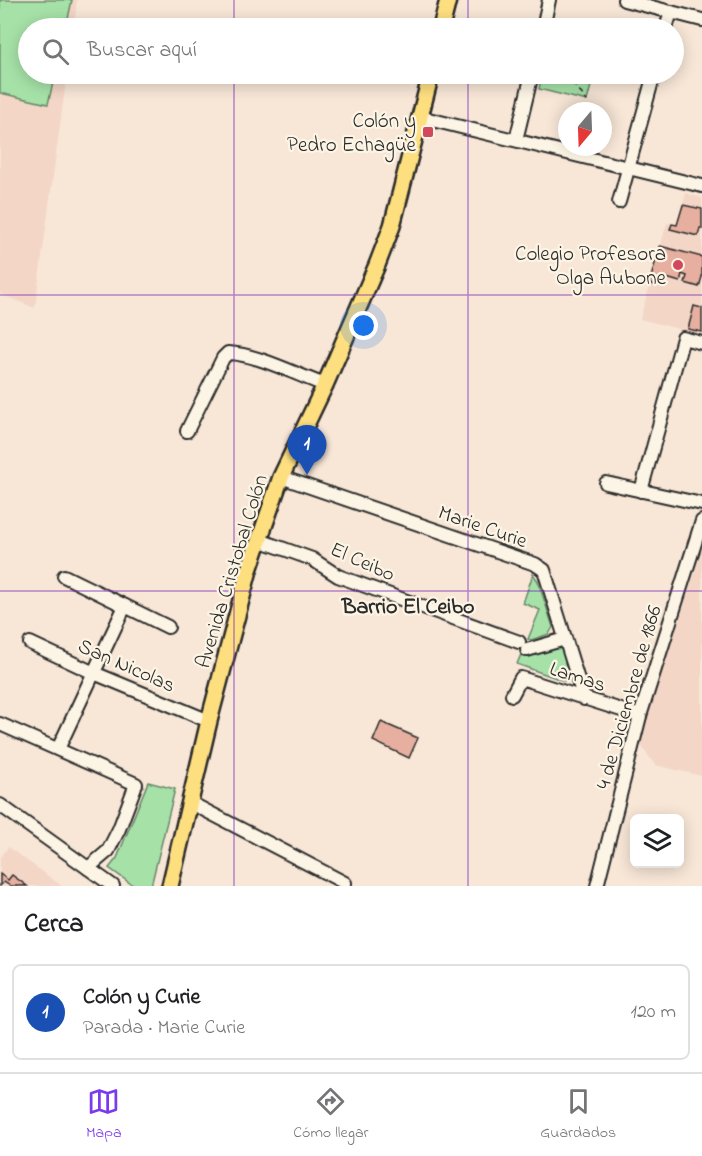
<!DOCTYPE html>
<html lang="es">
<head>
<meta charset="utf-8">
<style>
  :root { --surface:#fff; --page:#f6f6f6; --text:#202124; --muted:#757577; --line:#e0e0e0; --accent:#7c3aed }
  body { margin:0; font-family:"Indie Flower",sans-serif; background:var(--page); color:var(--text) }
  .controls { position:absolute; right:18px; bottom:18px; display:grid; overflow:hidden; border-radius:9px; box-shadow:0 3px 15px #0003 }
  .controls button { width:54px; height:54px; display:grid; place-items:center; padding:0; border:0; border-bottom:2px solid var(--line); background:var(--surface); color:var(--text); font:30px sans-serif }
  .compass { position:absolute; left:558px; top:102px; width:54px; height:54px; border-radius:50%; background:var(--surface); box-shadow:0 3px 15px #0003; rotate:199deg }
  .you { position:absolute; left:364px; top:326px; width:21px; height:21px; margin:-15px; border:4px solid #fff; border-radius:50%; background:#1a73e8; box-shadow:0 0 0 9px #1a73e833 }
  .badge { display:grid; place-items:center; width:39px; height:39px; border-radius:50%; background:var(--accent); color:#fff; font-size:20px; font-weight:700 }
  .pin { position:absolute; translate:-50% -50px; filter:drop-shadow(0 2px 3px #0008) }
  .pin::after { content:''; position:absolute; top:32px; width:21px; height:18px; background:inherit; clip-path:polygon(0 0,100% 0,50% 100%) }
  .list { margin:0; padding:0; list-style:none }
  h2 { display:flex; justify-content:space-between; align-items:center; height:78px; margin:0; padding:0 24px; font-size:26px }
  h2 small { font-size:20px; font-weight:400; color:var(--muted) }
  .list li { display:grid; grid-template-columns:39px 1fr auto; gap:18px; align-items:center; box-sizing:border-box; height:96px; margin:0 12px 12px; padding:0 12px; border:2px solid var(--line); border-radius:9px }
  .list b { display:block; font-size:22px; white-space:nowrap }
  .list p { margin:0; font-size:20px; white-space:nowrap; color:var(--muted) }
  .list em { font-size:20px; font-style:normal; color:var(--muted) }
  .icon { flex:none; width:33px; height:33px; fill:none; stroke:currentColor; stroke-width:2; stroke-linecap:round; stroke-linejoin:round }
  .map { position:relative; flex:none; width:702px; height:886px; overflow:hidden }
  .search { position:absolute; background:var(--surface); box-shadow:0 3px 15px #0003; left:18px; right:18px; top:18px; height:66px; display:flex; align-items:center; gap:15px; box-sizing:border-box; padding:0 21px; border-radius:33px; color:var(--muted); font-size:22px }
  .sheet { height:186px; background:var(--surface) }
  nav { display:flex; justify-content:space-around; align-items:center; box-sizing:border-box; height:84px; border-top:2px solid var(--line); background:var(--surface); font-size:16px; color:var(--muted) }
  nav a { display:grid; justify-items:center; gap:3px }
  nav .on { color:var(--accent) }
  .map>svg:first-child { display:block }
  .built { fill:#f3d6c6 }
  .green { fill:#a6e2a8; stroke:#68866a; stroke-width:1.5 }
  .building { fill:#e7af9f; stroke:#2b2b2b; stroke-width:1.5 }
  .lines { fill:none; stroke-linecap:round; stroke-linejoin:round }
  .minor-casing { stroke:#2b2b2b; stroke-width:16 }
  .major-casing { stroke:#2b2b2b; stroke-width:20 }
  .path { stroke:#2b2b2b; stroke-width:1.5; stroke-dasharray:6 4.5; stroke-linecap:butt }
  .minor { stroke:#fcf5e5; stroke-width:12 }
  .major { stroke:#fedf80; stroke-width:15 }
  .grid { fill:none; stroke:#7b2cbf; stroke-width:1.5; stroke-opacity:0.55 }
  .poi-dot { fill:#d1495b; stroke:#fcf5e5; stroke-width:2 }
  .labels { text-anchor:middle; stroke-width:4.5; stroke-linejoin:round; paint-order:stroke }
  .poi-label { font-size:21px; fill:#2b2b2b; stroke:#fcf5e5; text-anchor:end }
  .street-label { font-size:21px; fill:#2b2b2b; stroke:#fcf5e5 }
  .neighbourhood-label { font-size:22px; font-weight:bold; fill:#2b2b2b; stroke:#fcf5e5 }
</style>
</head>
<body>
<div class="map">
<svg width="702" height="886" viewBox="0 0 702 886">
  <rect width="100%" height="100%" fill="#f8e7d7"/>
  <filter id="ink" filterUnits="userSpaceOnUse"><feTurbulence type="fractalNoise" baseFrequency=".0167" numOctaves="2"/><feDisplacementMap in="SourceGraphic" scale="12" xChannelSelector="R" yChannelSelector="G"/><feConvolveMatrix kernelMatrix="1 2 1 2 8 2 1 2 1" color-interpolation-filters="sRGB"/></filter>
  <g filter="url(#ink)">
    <g class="built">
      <path d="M0,0h77l-3,28h-46v46h39l-32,234 -35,-14z"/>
      <path d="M686,193l16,5v137l-62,-16 27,-96 10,2z"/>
      <path d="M702,550v226l-47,-11 -13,-18 -2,-7z"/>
      <path d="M8,847l54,39h-62v-28z"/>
    </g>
    <g class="green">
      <path d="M0,0h72l-6,28h-38v46h27l-7,30 -48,-11z"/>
      <path d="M542,74h52l-7,27 -48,-12z"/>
      <path d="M533,574l5,7 15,46 -4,7 -18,6 -3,-1 12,-29 -17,-7z"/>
      <path d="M555,646l7,4 8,25 -6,6 -47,-17 5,-12z"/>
      <path d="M148,782l27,7 -24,97h-17l-25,-18 8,-10z"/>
    </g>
    <g class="building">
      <path d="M683,205l19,4v20l-2,-1 -2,8 -28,-7 2,-5 5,1z"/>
      <path d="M660,246l42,11v20l-3,10 -14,-4 2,-7 -5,-2 -2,8 -17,-5v4l-4,-1 -2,6 -8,-2z"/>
      <path d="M694,306l8,2v24l-14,-3z"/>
      <path d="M381,722l37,16 -9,20 -36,-17z"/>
      <path d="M0,874l8,6 4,-5 15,11h-17l-6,-4 -4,4z"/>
    </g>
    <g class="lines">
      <g class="minor-casing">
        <g id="minor">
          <path d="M624,0l78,20"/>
          <path d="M543,28l6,-28"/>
          <path d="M666,28l5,-16"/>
          <path d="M420,117l282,69"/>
          <path d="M516,140l16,-66"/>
          <path d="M619,202l35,-128"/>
          <path d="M187,431l36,-73 5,-5c29,1 69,22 97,32"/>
          <path d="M281,477l254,87 9,6 40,129"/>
          <path d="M606,483l96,21"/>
          <path d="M641,491l42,-153 19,5"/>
          <path d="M259,540l53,19 26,17 181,66"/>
          <path d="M64,576l104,51"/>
          <path d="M30,643l64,30 115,48"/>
          <path d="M527,650l38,-11"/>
          <path d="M512,695l9,-17 119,38"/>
          <path d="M0,724l136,60 -17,45 -11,22 -20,17"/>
          <path d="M58,749l67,-143"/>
          <path d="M189,802l156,81"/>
          <path d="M0,805l113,81"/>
          <path d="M597,886l43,-170 62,-195"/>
        </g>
      </g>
      <g class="major-casing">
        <g id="major">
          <path d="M441,28l7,-28"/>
          <path d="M170,886l39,-165 40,-151 32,-93 44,-92 52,-120 15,-39 39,-152"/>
        </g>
      </g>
      <path class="path" d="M566,74l21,27"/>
      <use href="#minor" class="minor"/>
      <use href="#major" class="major"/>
    </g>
  </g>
  <path class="grid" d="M234,0v28M468,0v28M234,74v812M468,74v812M0,295h702M0,591h702"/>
  <g class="poi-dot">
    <rect x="422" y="126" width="12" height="12" rx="3"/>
    <circle cx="678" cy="265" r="6"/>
  </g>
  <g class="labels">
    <g class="poi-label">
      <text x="416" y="127">Colón y<tspan x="416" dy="24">Pedro Echagüe</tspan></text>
      <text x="666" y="260">Colegio Profesora<tspan x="666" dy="24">Olga Aubone</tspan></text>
    </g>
    <g class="street-label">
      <text transform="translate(483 526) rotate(19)" y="7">Marie Curie</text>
      <text transform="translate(363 561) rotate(24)" y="7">El Ceibo</text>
      <text transform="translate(231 571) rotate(-73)" y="7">Avenida Cristobal Colón</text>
      <text transform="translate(127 665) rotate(24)" y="7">San Nicolas</text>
      <text transform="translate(578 676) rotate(18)" y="7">Lamas</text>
      <text transform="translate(628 697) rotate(-74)" y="7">4 de Diciembre de 1866</text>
    </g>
    <g class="neighbourhood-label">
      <text x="408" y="613">Barrio El Ceibo</text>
    </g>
  </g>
</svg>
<div class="controls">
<button><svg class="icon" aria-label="layers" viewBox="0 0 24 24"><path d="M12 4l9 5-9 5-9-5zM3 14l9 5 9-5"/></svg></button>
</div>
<svg class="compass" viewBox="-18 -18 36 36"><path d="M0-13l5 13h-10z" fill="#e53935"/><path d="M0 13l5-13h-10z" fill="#757577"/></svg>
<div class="you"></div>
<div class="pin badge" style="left:307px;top:475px;background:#1a4fb4">1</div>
<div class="search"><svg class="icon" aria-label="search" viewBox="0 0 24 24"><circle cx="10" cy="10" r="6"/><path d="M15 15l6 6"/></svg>Buscar aquí</div>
</div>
<section class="sheet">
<h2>Cerca<small></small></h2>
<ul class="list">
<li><span class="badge" style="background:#1a4fb4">1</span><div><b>Colón y Curie</b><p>Parada · Marie Curie</p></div><em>120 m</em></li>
</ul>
</section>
<nav>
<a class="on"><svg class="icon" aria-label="map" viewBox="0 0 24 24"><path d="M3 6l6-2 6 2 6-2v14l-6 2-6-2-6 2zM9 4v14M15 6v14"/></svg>Mapa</a>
<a><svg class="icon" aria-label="directions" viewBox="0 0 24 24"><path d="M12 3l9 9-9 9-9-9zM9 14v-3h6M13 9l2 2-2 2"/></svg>Cómo llegar</a>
<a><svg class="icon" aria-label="saved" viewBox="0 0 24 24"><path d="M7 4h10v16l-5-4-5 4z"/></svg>Guardados</a>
</nav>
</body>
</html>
